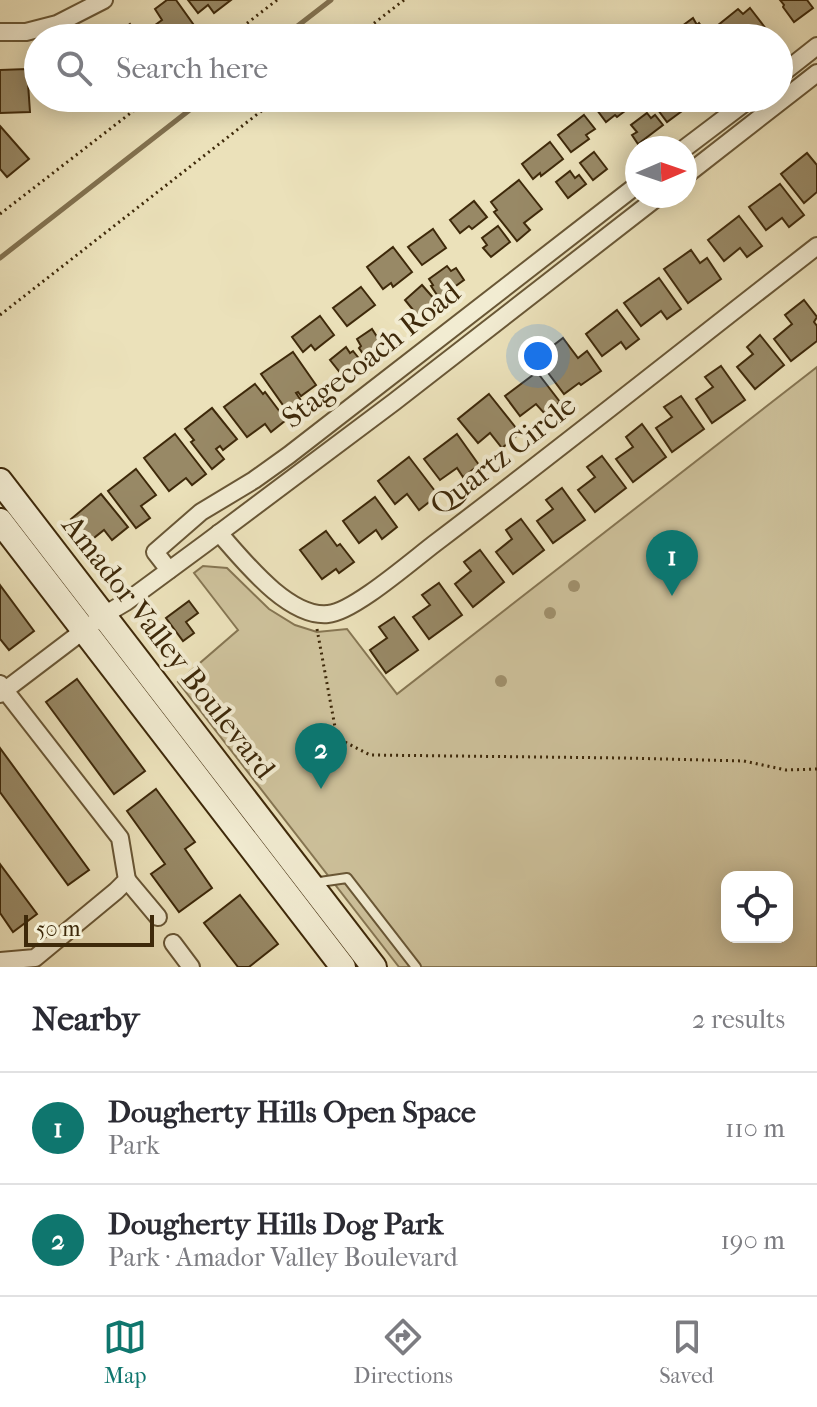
<!DOCTYPE html>
<html lang="en">
<head>
<meta charset="utf-8">
<style>
  :root { --surface:#fff; --page:#f2f2f3; --text:#2b2b33; --muted:#7c7c81; --line:#e1e1e2; --accent:#0f766e }
  body { margin:0; font-family:"IM FELL French Canon",serif; background:var(--page); color:var(--text) }
  .controls { position:absolute; right:24px; bottom:24px; display:grid; overflow:hidden; border-radius:16px; box-shadow:0 4px 20px #0003 }
  .controls button { width:72px; height:72px; display:grid; place-items:center; padding:0; border:0; border-bottom:2px solid var(--line); background:var(--surface); color:var(--text); font:40px sans-serif }
  .compass { position:absolute; left:625px; top:136px; width:72px; height:72px; border-radius:50%; background:var(--surface); box-shadow:0 4px 20px #0003; rotate:88deg }
  .scale { position:absolute; left:24px; bottom:20px; width:130px; box-sizing:border-box; padding-left:8px; border:4px solid #3e290a; border-top:0; font-size:22px; line-height:28px; white-space:nowrap; color:#3e290a; -webkit-text-stroke:6px #f2ecd2; paint-order:stroke }
  .you { position:absolute; left:538px; top:356px; width:28px; height:28px; margin:-20px; border:6px solid #fff; border-radius:50%; background:#1a73e8; box-shadow:0 0 0 12px #1a73e833 }
  .badge { display:grid; place-items:center; width:52px; height:52px; border-radius:50%; background:var(--accent); color:#fff; font-size:26px; font-weight:700 }
  .pin { position:absolute; translate:-50% -66px; filter:drop-shadow(0 2px 4px #0008) }
  .pin::after { content:''; position:absolute; top:42px; width:28px; height:24px; background:inherit; clip-path:polygon(0 0,100% 0,50% 100%) }
  .list { margin:0; padding:0; list-style:none }
  h2 { display:flex; justify-content:space-between; align-items:center; height:104px; margin:0; padding:0 32px; font-size:34px }
  h2 small { font-size:26px; font-weight:400; color:var(--muted) }
  .list li { display:grid; grid-template-columns:52px 1fr auto; gap:24px; align-items:center; box-sizing:border-box; height:112px; padding:0 32px; border-top:2px solid var(--line) }
  .list b { display:block; font-size:30px; white-space:nowrap }
  .list p { margin:0; font-size:26px; white-space:nowrap; color:var(--muted) }
  .list em { font-size:26px; font-style:normal; color:var(--muted) }
  .icon { flex:none; width:44px; height:44px; fill:none; stroke:currentColor; stroke-width:2; stroke-linecap:round; stroke-linejoin:round }
  .map { position:relative; flex:none; width:817px; height:967px; overflow:hidden }
  .search { position:absolute; background:var(--surface); box-shadow:0 4px 20px #0003; left:24px; right:24px; top:24px; height:88px; display:flex; align-items:center; gap:20px; box-sizing:border-box; padding:0 28px; border-radius:44px; color:var(--muted); font-size:30px }
  .sheet { height:328px; background:var(--surface) }
  nav { display:flex; justify-content:space-around; align-items:center; box-sizing:border-box; height:112px; border-top:2px solid var(--line); background:var(--surface); font-size:22px; color:var(--muted) }
  nav a { display:grid; justify-items:center; gap:4px }
  nav .on { color:var(--accent) }
  .map>svg:first-child { display:block }
  .green { fill:#cec29c; stroke:#867653; stroke-width:2; fill-rule:evenodd }
  .lines { fill:none; stroke-linecap:round; stroke-linejoin:round }
  .stream { stroke:#827250; stroke-width:5 }
  .building { fill:#988966; stroke:#3e290a; stroke-width:2 }
  .lane-casing { stroke:#695736; stroke-width:12 }
  .street-casing { stroke:#695736; stroke-width:20 }
  .secondary-casing { stroke:#3e290a; stroke-width:28 }
  .path { stroke:#3e290a; stroke-width:3; stroke-dasharray:2 4; stroke-linecap:butt }
  .lane { stroke:#f2ecd2; stroke-width:8 }
  .street { stroke:#f2ecd2; stroke-width:16 }
  .secondary { stroke:#f2ecd2; stroke-width:24 }
  .tree { fill:#a0916d }
  .labels { text-anchor:middle; stroke-width:8; stroke-linejoin:round; paint-order:stroke }
  .street-label { font-size:30px; fill:#3e290a; stroke:#f2ecd2 }
</style>
</head>
<body>
<div class="map">
<svg width="817" height="967" viewBox="0 0 817 967">
  <rect width="100%" height="100%" fill="#ebe1ba"/>
  <filter id="stains"><feTurbulence type="fractalNoise" baseFrequency=".0025" numOctaves="4"/><feColorMatrix values="0 0 0 0 .2 0 0 0 0 .09 0 0 0 0 .02 0 0 0 .5 -.17"/></filter>
  <radialGradient id="worn" r=".72"><stop offset=".6" stop-color="#630" stop-opacity="0"/><stop offset="1" stop-color="#630" stop-opacity=".3"/></radialGradient>
  <path class="green" d="M817,367v600h-418l-221,-285 60,-52 -44,-57 9,-7 24,2 42,41 26,16 22,7 30,-3 50,65zM727,877h60v60h-60z"/>
  <g class="lines">
    <g class="stream">
      <path d="M282,38l49,-38"/>
      <path d="M0,258l205,-160"/>
    </g>
  </g>
  <g class="building">
    <path d="M167,0h9l20,28 -13,10h-31l-5,-7 15,-11 -7,-11z"/>
    <path d="M188,0h43l-17,13 -6,-8 -10,8z"/>
    <path d="M780,0h27l6,8 -19,14 -11,-15 1,-2z"/>
    <path d="M750,8l20,26 -5,4h-42l2,-2 -8,-10 21,-17 5,5z"/>
    <path d="M693,18l4,7 2,-2 11,15h-31l-5,-6z"/>
    <path d="M130,24l10,14h-23l-2,-3z"/>
    <path d="M27,69l3,43 -30,1v-43z"/>
    <path d="M605,98h36v1l-24,18 -2,-2 -9,7 -12,-16z"/>
    <path d="M665,98h8l9,13 -15,11 -12,-16z"/>
    <path d="M647,113l4,5 4,-3 8,10 -25,19 -6,-9 5,-3 -6,-7z"/>
    <path d="M584,115l11,14 -9,6 3,4 -18,13 -13,-17z"/>
    <path d="M0,126l29,33 -22,18 -7,-8z"/>
    <path d="M550,142l13,17 -22,17 -1,-3 -7,6 -11,-15z"/>
    <path d="M594,152l13,17 -14,11 -13,-17z"/>
    <path d="M807,153l10,12v27l-13,11 -23,-29z"/>
    <path d="M570,171l5,7 4,-3 7,9 -18,14 -12,-16z"/>
    <path d="M519,180l23,29 -18,14 6,7 -13,11 -23,-29 3,-2 -6,-8z"/>
    <path d="M780,184l24,31 -15,12 -7,-9 -16,12 -17,-23z"/>
    <path d="M474,201l13,16 -15,12 -3,-3 -9,7 -10,-13z"/>
    <path d="M739,216l23,30 -15,11 -7,-9 -16,13 -16,-21z"/>
    <path d="M498,226l12,16 -19,15 -8,-9 4,-3 -5,-7z"/>
    <path d="M433,229l13,19 -24,17 -14,-18z"/>
    <path d="M393,247l19,25 -19,15 -2,-4 -8,6 -16,-22z"/>
    <path d="M691,250l9,13 7,-5 14,21 -33,24 -24,-34z"/>
    <path d="M447,266l4,5 5,-3 8,12 -25,18 -8,-12 2,-1 -4,-6z"/>
    <path d="M659,278l22,31 -14,10 -6,-8 -20,15 -17,-23z"/>
    <path d="M422,285l14,16 -18,15 -13,-16z"/>
    <path d="M361,287l14,18 -28,21 -14,-18z"/>
    <path d="M804,300l13,17 -3,5 3,4v15l-26,20 -17,-22 18,-15 -7,-9z"/>
    <path d="M617,310l22,29 -13,10 -5,-7 -19,14 -16,-22z"/>
    <path d="M320,316l14,19 -19,15 -4,-5 -8,7 -11,-15z"/>
    <path d="M372,329l11,17 -17,12 -7,-10 2,-2 -4,-7z"/>
    <path d="M760,335l24,30 -29,24 -18,-22 16,-13 -6,-7z"/>
    <path d="M563,338l15,20 9,-7 14,20 -20,14 -2,-2 -15,11 -27,-36z"/>
    <path d="M346,347l4,6 3,-2 8,10 -19,14 -12,-15z"/>
    <path d="M293,352l23,33 -15,11 -3,-4 -2,1 8,12 -14,10 -29,-41z"/>
    <path d="M721,366l24,34 -33,23 -16,-24 17,-12 -8,-10z"/>
    <path d="M537,372l23,30 -16,11 -8,-9 -16,12 -15,-20z"/>
    <path d="M255,384l8,10 2,-2 21,28 -15,12 -6,-8 -18,13 -23,-30z"/>
    <path d="M489,394l31,39 -18,15 -12,-15 -12,10 -20,-24z"/>
    <path d="M681,396l23,33 -32,23 -16,-24 16,-11 -8,-10z"/>
    <path d="M212,408l25,31 -14,11 -3,-4 -4,3 8,10 -12,10 -21,-27 3,-2 -9,-11z"/>
    <path d="M642,424l24,33 -33,25 -17,-23 17,-12 -7,-10z"/>
    <path d="M175,434l31,40 -14,11 -6,-7 -17,13 -25,-33z"/>
    <path d="M457,434l22,31 -16,12 -6,-9 -17,12 -16,-21z"/>
    <path d="M602,456l24,32 -31,24 -17,-22 17,-13 -8,-10z"/>
    <path d="M409,457l29,38 -19,15 -12,-16 -12,10 -17,-23z"/>
    <path d="M136,469l20,26 -15,11 9,12 -14,10 -28,-37z"/>
    <path d="M562,488l23,32 -32,23 -16,-22 16,-12 -7,-9z"/>
    <path d="M101,494l27,33 -16,13 -8,-10 -14,11 -19,-22z"/>
    <path d="M375,497l22,30 -15,12 -6,-9 -17,13 -16,-22z"/>
    <path d="M521,519l23,31 -31,24 -17,-22 16,-13 -6,-9z"/>
    <path d="M326,531l11,15 3,-2 14,18 -15,11 -3,-4 -14,10 -22,-29z"/>
    <path d="M480,550l24,32 -31,25 -18,-23 16,-13 -7,-9z"/>
    <path d="M439,583l23,32 -33,24 -16,-22 17,-12 -8,-10z"/>
    <path d="M0,585l34,46 -25,19 -9,-11z"/>
    <path d="M189,601l9,12 -12,9 8,11 -11,8 -17,-23z"/>
    <path d="M394,617l24,33 -32,23 -16,-23 17,-12 -8,-11z"/>
    <path d="M77,679l68,92 -31,23 -68,-92z"/>
    <path d="M0,748l89,122 -21,15 -68,-93z"/>
    <path d="M156,789l39,53 -10,7 27,39 -33,24 -28,-38 14,-10 -38,-53z"/>
    <path d="M0,864l37,50 -24,18 -13,-19z"/>
    <path d="M240,895l38,49 -29,23h-11l-34,-44z"/>
  </g>
  <g class="lines">
    <g class="lane-casing">
      <path id="lane" d="M313,883l34,-5 69,89"/>
    </g>
    <g class="street-casing">
      <g id="street">
        <path d="M0,32h26l31,-8 47,-24"/>
        <path d="M779,76l38,-30"/>
        <path d="M685,148l66,-50"/>
        <path d="M685,176l132,-103"/>
        <path d="M219,533c24,27 69,85 109,81 26,-2 87,-56 110,-73 128,-97 253,-197 379,-295"/>
        <path d="M169,570l-14,-18 46,-40 53,-32 35,-25 348,-270"/>
        <path d="M0,684l120,154 7,42 -11,11 -81,67 -35,3"/>
        <path d="M0,694l104,-79 22,-13 80,-59 188,-141 265,-206"/>
        <path d="M127,880l31,37"/>
        <path d="M173,943l18,24"/>
      </g>
    </g>
    <g class="secondary-casing">
      <g id="secondary">
        <path d="M0,481l374,486"/>
        <path d="M0,521l343,446"/>
      </g>
    </g>
    <g class="path">
      <path d="M228,38l49,-38"/>
      <path d="M355,38l49,-38"/>
      <path d="M0,214l150,-116"/>
      <path d="M0,315l278,-217"/>
      <path d="M317,629l20,109 33,17 253,3 121,3 42,9 31,-1"/>
    </g>
    <use href="#lane" class="lane"/>
    <use href="#street" class="street"/>
    <use href="#secondary" class="secondary"/>
  </g>
  <g class="tree">
    <circle cx="574" cy="586" r="6"/>
    <circle cx="550" cy="613" r="6"/>
    <circle cx="501" cy="681" r="6"/>
  </g>
  <g class="labels">
    <g class="street-label">
      <text transform="translate(371 355) rotate(-38)" y="10">Stagecoach Road</text>
      <text transform="translate(503 455) rotate(-38)" y="10">Quartz Circle</text>
      <text transform="translate(169 647) rotate(52)" y="10">Amador Valley Boulevard</text>
    </g>
  </g>
  <rect width="100%" height="100%" filter="url(#stains)"/>
  <rect width="100%" height="100%" fill="url(#worn)"/>
</svg>
<div class="controls">
<button><svg class="icon" aria-label="locate" viewBox="0 0 24 24"><circle cx="12" cy="12" r="6"/><path d="M12 2v4M12 18v4M2 12h4M18 12h4"/></svg></button>
</div>
<svg class="compass" viewBox="-18 -18 36 36"><path d="M0-13l5 13h-10z" fill="#e53935"/><path d="M0 13l5-13h-10z" fill="#7c7c81"/></svg>
<div class="scale">50 m</div>
<div class="you"></div>
<div class="pin badge" style="left:672px;top:596px">1</div>
<div class="pin badge" style="left:321px;top:789px">2</div>
<div class="search"><svg class="icon" aria-label="search" viewBox="0 0 24 24"><circle cx="10" cy="10" r="6"/><path d="M15 15l6 6"/></svg>Search here</div>
</div>
<section class="sheet">
<h2>Nearby<small>2 results</small></h2>
<ul class="list">
<li><span class="badge">1</span><div><b>Dougherty Hills Open Space</b><p>Park</p></div><em>110 m</em></li>
<li><span class="badge">2</span><div><b>Dougherty Hills Dog Park</b><p>Park · Amador Valley Boulevard</p></div><em>190 m</em></li>
</ul>
</section>
<nav>
<a class="on"><svg class="icon" aria-label="map" viewBox="0 0 24 24"><path d="M3 6l6-2 6 2 6-2v14l-6 2-6-2-6 2zM9 4v14M15 6v14"/></svg>Map</a>
<a><svg class="icon" aria-label="directions" viewBox="0 0 24 24"><path d="M12 3l9 9-9 9-9-9zM9 14v-3h6M13 9l2 2-2 2"/></svg>Directions</a>
<a><svg class="icon" aria-label="saved" viewBox="0 0 24 24"><path d="M7 4h10v16l-5-4-5 4z"/></svg>Saved</a>
</nav>
</body>
</html>
